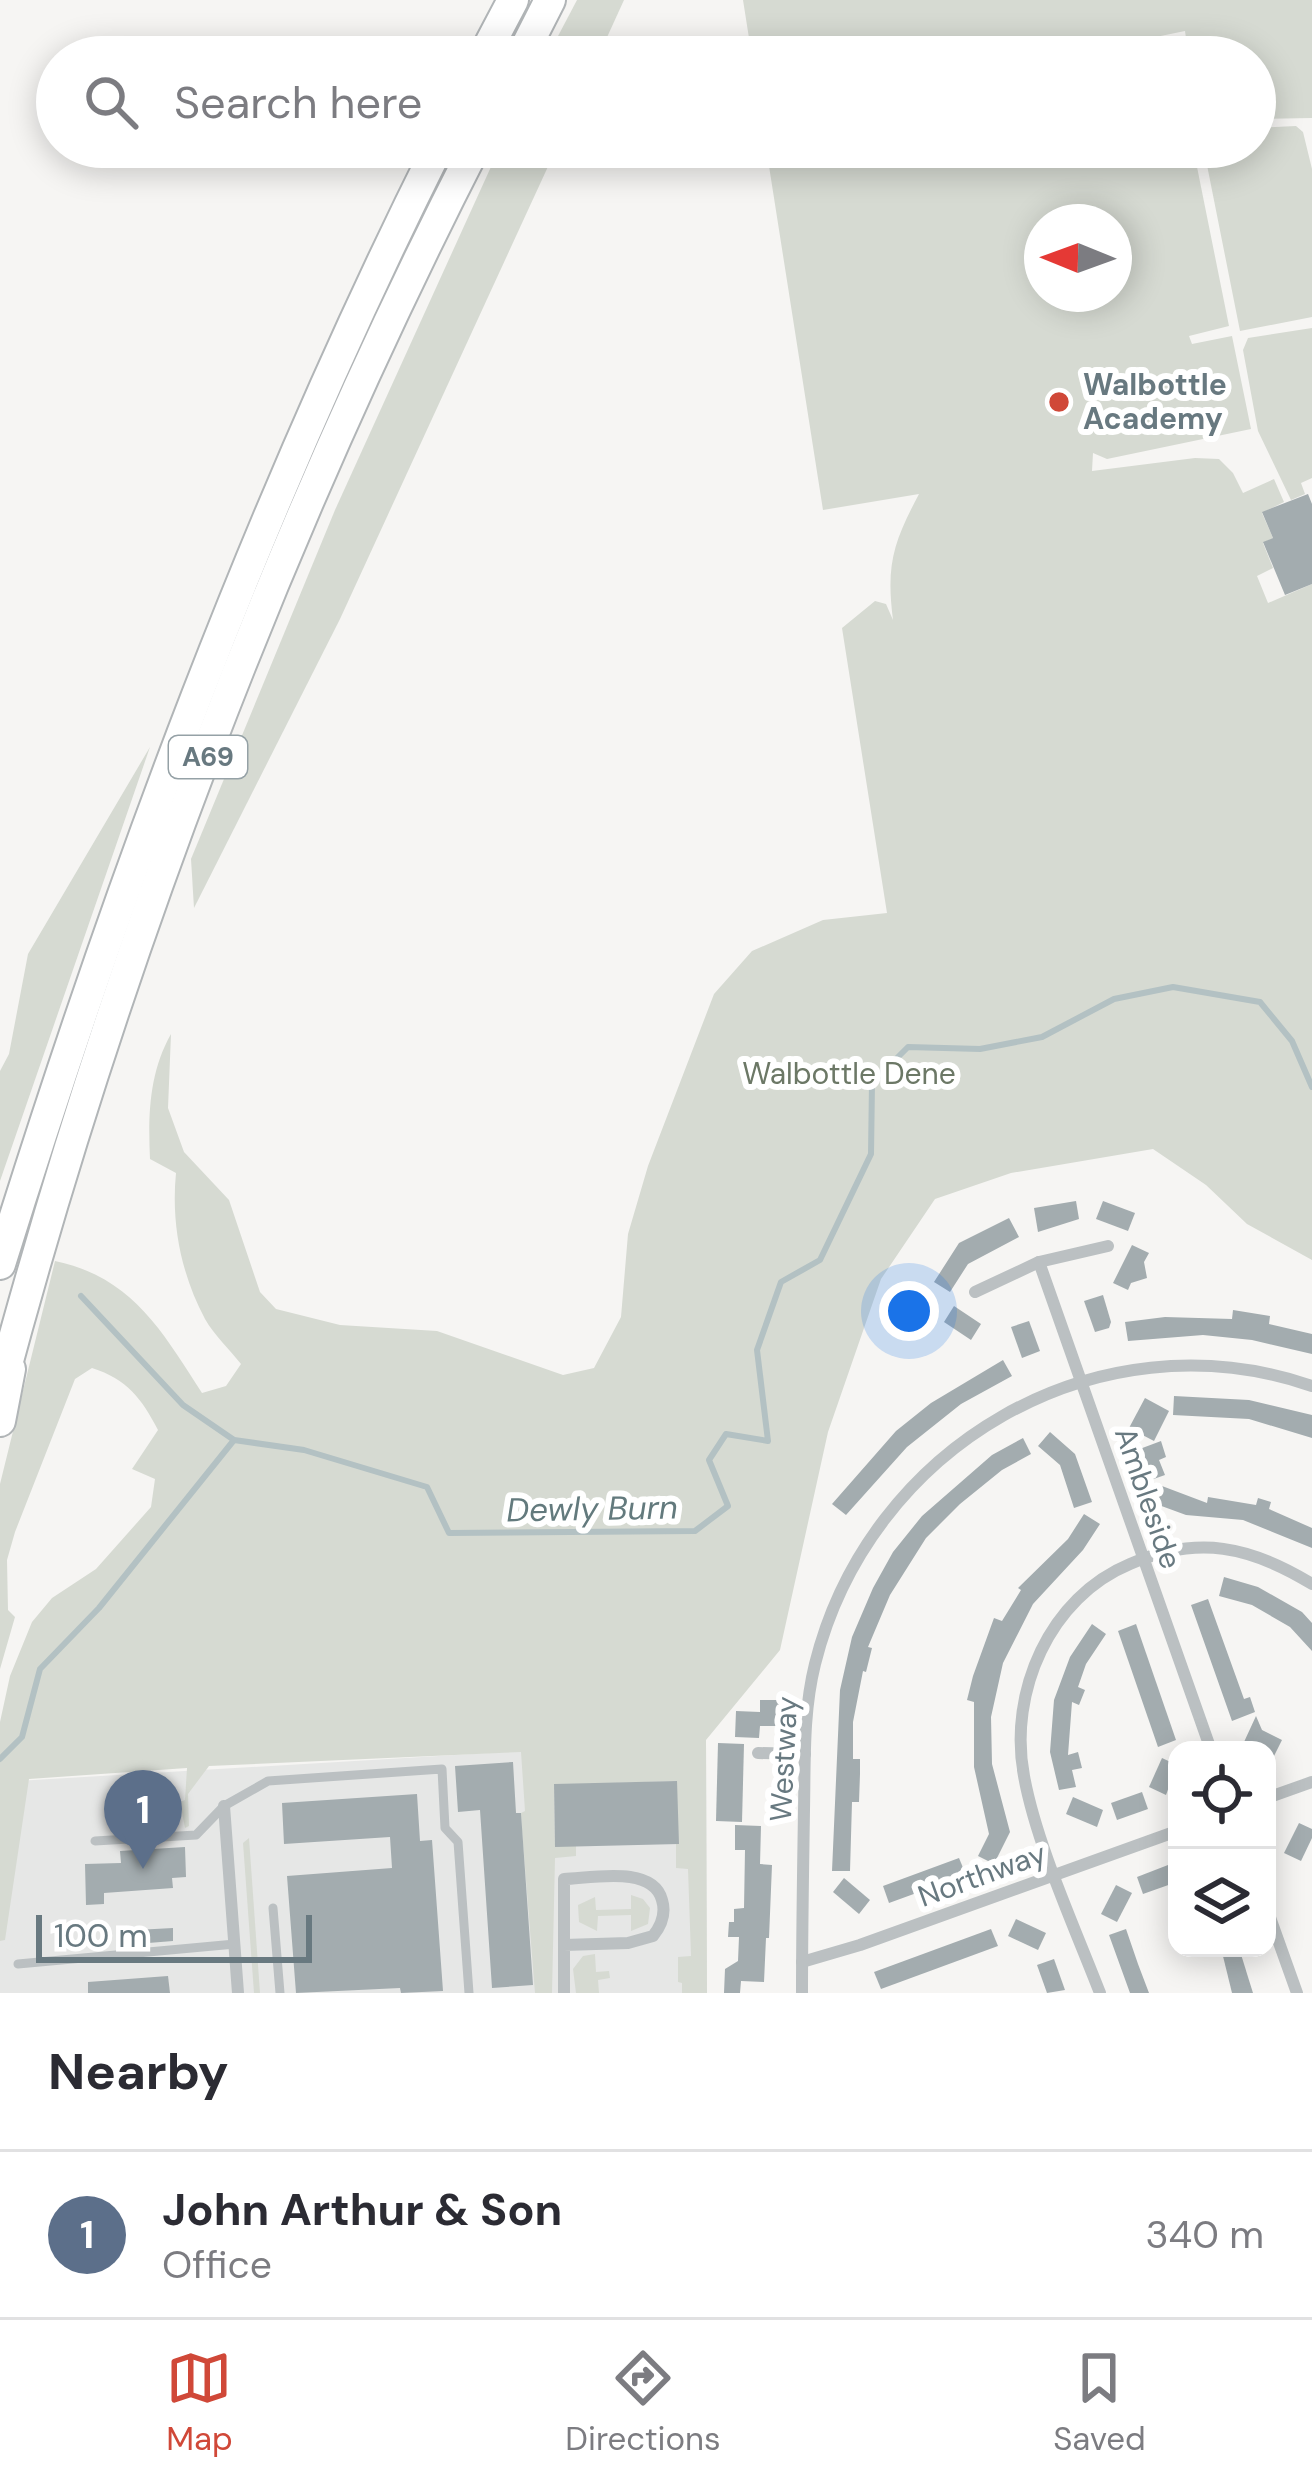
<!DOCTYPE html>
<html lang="en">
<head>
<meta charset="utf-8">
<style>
  :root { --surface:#fff; --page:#f7f7f7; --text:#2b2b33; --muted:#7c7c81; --line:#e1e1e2; --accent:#d04838 }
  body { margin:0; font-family:"DM Sans",sans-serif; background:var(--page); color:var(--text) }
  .controls { position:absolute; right:36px; bottom:36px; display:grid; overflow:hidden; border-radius:24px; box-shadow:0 6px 30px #0003 }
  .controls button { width:108px; height:108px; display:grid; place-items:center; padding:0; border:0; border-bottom:3px solid var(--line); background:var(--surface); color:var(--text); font:60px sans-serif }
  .compass { position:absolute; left:1024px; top:204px; width:108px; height:108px; border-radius:50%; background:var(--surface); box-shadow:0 6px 30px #0003; rotate:271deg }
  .scale { position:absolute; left:36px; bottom:30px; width:276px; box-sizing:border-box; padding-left:12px; border:6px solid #687980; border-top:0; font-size:33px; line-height:42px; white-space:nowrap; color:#687980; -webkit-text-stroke:9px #fff; paint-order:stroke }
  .you { position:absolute; left:909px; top:1311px; width:42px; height:42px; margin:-30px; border:9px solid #fff; border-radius:50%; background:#1a73e8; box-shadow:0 0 0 18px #1a73e833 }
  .badge { display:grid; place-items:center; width:78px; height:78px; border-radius:50%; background:var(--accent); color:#fff; font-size:39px; font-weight:700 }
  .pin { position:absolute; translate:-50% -99px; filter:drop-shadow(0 3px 6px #0008) }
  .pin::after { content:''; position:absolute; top:63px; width:42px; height:36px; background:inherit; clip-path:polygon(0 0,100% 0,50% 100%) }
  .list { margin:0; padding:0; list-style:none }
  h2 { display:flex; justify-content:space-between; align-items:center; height:156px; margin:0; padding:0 48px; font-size:51px }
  h2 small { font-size:39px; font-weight:400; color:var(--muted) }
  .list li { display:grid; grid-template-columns:78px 1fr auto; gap:36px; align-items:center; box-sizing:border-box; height:168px; padding:0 48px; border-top:3px solid var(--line) }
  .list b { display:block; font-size:45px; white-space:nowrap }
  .list p { margin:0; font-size:39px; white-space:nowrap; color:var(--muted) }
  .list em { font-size:39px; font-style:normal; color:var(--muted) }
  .icon { flex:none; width:66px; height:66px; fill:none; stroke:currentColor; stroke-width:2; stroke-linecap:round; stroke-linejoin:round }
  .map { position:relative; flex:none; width:1312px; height:1993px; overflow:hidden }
  .search { position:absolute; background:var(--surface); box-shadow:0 6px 30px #0003; left:36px; right:36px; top:36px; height:132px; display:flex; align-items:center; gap:30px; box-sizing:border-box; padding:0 42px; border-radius:66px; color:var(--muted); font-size:45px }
  .sheet { height:324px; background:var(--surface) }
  nav { display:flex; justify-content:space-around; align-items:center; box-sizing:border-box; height:168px; border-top:3px solid var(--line); background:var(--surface); font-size:33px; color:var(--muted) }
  nav a { display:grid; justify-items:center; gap:6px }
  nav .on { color:var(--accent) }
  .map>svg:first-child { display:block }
  .built { fill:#e6e7e6 }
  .green { fill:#d6dad2; fill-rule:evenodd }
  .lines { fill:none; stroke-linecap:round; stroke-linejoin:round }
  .stream { stroke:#b3c1c3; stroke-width:6 }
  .building { fill:#a3acaf }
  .trunk-casing { stroke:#b1b5b7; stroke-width:34 }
  .service { stroke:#bbc0c2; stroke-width:9 }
  .minor { stroke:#bbc0c2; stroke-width:12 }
  .trunk { stroke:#fff; stroke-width:30 }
  .poi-dot { fill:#d04838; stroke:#fff; stroke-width:4.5 }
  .labels { text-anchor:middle; stroke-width:12; stroke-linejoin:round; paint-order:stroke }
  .shield { fill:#fff; stroke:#95a1a6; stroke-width:3 }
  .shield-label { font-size:27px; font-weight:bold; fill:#687980 }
  .poi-label { font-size:30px; font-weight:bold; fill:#687980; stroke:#fff; text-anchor:start }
  .park-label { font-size:30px; fill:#6c7866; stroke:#fff }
  .street-label { font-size:30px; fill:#687980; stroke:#fff }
  .water-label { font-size:33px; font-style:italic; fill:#637a7d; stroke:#fff }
</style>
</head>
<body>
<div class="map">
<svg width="1312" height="1993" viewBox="0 0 1312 1993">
  <rect width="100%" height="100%" fill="#f6f5f3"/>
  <path class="built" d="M706,1740l1,253h-707v-211z"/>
  <g class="green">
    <path d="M577,0h47l-26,57h-51z"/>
    <path d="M743,0h569v118l-57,1v-62h-74l-2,-8 -6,2 1,6h-65l77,-19 -1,-7 -78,16 -2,-5 -46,15h-307z"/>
    <path d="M1296,126l7,6 9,37v148l-72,14 -35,-176 10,-3 1,-5h39v-19z"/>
    <path d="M500,147h57l-217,472 -146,289 -3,-49 144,-349z"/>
    <path d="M766,147h427l36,179 -40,10 3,8 40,-8 19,93 -144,30 -14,-6 -1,18 103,-13 24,1 14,14 10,20 31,-14 10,23 -22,11 11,25 -10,5 10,25 -16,8 11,27 44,-19v676l-65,-36 -41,-39 -53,-36 -142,24 -76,26 -54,80 -53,153 -48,218 -74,90 1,253h-25v-10l-4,-1v-25l13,-1 -3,-87 -12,-1v-87l-122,4 1,61h21v10l-21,2 -3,135h-17l-13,-163 -1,-17 4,-2 -4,-59 -312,14 -21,28 1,32 -4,2 -5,-26 5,-2 2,-32 -158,11 -24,161 -5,1v-219l10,-46 22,-54 20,-24 44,-29 55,-62 4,-28 -23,-10 26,-39c-16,-31 -31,-51 -66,-62l-17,11 -60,153 -8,28 1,50 7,7 -15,52v-185l55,-223c77,16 107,70 147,132l24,-7 15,-22c-11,-14 -27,-29 -36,-45 -24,-45 -34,-96 -29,-146l-26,-14c-2,-44 -1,-86 21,-125l-3,74 16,44 45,48 31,92 16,17 64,16 97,6 126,44 31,-7 27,-51 7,-83 20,-68 66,-172 38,-43 71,-31 64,-7 -45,-285 33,-27 11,3 7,16c-7,-55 0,-77 26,-126l-96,16zM1042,222h72v72h-72z"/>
    <path d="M1312,328v150l-11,5 4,11 -14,6 -33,-69 -15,-81 5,-12z"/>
    <path d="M150,747l-150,434v-110l9,-17 19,-100z"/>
    <path d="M249,1838l11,155h-6l-11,-150z"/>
    <path d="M631,1895l12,4 7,9 -2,16 -17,7v-16l-33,1 -1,15 -18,-9 -1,-17 17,-8 1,13 35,-1z"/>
    <path d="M595,1954l1,18 13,-1 1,7 -12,2 1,13h-23l-3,-24 10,-13z"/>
  </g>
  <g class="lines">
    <g class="stream">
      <path d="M81,1296l102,109 51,35 70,10 123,37 22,46 246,-2 33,-25 -19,-46 17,-26 42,7 -11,-91 24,-68 39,-22 51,-106 1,-71 36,-36 72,2 62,-12 72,-38 59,-12 87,15 32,39 20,46"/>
      <path d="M0,1759l22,-22 18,-68 59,-61 135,-168"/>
    </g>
  </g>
  <g class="building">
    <path d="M1308,494l4,10v80l-27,11 -22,-53 10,-4 -11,-26z"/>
    <path d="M1076,1201l3,18 -41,13 -4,-24z"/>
    <path d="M1103,1201l32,12 -7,18 -32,-12z"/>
    <path d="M1009,1218l10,19 -51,27 -18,28 -16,-10 25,-39z"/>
    <path d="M1132,1245l17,8 -5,9 3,16 -16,5 -3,7 -15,-7z"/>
    <path d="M1103,1295l8,27 -2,6 -14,4 -11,-31z"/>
    <path d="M954,1306l27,18 -10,16 -27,-18z"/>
    <path d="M1233,1310l37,6 -1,8 43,10v20l-60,-14 -49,-5 -75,6 -3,-19 40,-5 67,2z"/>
    <path d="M1029,1321l11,30 -18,7 -11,-31z"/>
    <path d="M1003,1360l9,16 -51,28 -54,43 -61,68 -14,-11 64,-73 35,-28z"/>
    <path d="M1174,1396l75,4 63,15v23l-63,-19 -76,-4z"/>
    <path d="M1145,1398l24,13 -15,30 -25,-13z"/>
    <path d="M1050,1432l25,22 17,48 -18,6 -14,-43 -22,-19z"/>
    <path d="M1023,1438l8,16 -29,16 -42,34 -34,34 -36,57 -22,52 4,1 -6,24 -3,-1 -10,51v37h7v15l-1,28h-7l-2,69h-18l8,-181 12,-53 21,-49 20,-36 29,-36 70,-61z"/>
    <path d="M1161,1441l5,16 -7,3 6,15 -17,6 -11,-31z"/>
    <path d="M1162,1486l45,17 1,-6 48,8 2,-7 13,4 -2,7 43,19v20l-69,-28 -57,-5 -30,-11z"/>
    <path d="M1084,1514l16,10 -17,26 -50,54 -30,59 -12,54 1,47 18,68 -16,32 -16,-8 11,-22 -15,-67v-65l-7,-2 6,-24 21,-58 8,3 19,-31 -3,-2 50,-49z"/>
    <path d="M1224,1577l34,10 44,25 10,11v28l-22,-24 -38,-22 -33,-9z"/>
    <path d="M1208,1599l36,100 6,-2 5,15 -23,9 -41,-116z"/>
    <path d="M1092,1624l14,10 -20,30 -8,23 7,3 -6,15 -7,-3 -4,53 10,-3 4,16 -10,2 4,17 -17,3 -9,-38 4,-52 16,-43z"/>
    <path d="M1136,1624l40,116 -18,7 -40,-116z"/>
    <path d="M760,1700h25l-1,26h-24l-1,12 -24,-1 1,-26 24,1z"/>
    <path d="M1256,1716l6,14 20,10 -8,16 -30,-14z"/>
    <path d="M718,1743l26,1 -2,78 -26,-1z"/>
    <path d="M1162,1758l15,7 -11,30 -17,-8z"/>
    <path d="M513,1762l3,51h5l12,172 -41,3 -12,-178 -22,2 -3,-46z"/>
    <path d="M677,1781l2,63 -124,3 -1,-63z"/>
    <path d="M1142,1792l6,17 -31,11 -6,-17z"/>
    <path d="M417,1794l3,47 12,-1 11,151 -42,2 -1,-5 -104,5 -9,-117 105,-8 -2,-31 -106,7 -2,-41z"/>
    <path d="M1073,1797l30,13 -6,17 -31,-13z"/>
    <path d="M1299,1823l13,6v9l-11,23 -17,-8z"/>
    <path d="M735,1825l26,1 -1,38 12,1 -3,73h-3l-2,44 -23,-1 -1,12h-16l1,-24 13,-8 1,-24h-11l1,-15h5v-13l10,-1 1,-58h-10z"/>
    <path d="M185,1847l1,30 -14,1 1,10 -69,5v11l-18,1 -1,-41 36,-1 -1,-12z"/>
    <path d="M959,1858l7,17 -77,28 -6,-17z"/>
    <path d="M1168,1865l6,18 -31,11 -6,-17z"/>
    <path d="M844,1878l26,22 -11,14 -26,-22z"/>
    <path d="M1116,1885l16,8 -15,29 -16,-8z"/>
    <path d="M1016,1919l30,14 -8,17 -30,-14z"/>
    <path d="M173,1928v13l-37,3v-14z"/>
    <path d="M991,1929l7,17 -117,43 -7,-17z"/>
    <path d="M1126,1929l12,35 11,29h-19l-21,-58z"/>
    <path d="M1221,1948h18l14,45h-21z"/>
    <path d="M1054,1959l11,31 -18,3 -10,-28z"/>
    <path d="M168,1976l2,17h-82v-11z"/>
  </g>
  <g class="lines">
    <g class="trunk-casing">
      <g id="trunk">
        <path d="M483,57l30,-57"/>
        <path d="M521,57l29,-57"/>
        <path d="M0,1264c119,-382 259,-759 438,-1117"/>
        <path d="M0,1390c113,-423 276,-854 475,-1243"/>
        <path d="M0,1421l10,-52"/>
      </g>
    </g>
    <g class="service">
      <path d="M95,1841l101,-6 28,-29 44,-25 174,-12 3,59 13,14 11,151"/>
      <path d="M273,1908l7,85"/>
      <path d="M18,1964l217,-20"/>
    </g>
    <g class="minor">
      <path d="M1039,1262l172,488"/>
      <path d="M975,1292l64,-30 69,-16"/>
      <path d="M758,1753l47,1"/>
      <path d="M1267,1798l45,-16"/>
      <path d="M224,1806l14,187"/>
      <path d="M1267,1909l30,84"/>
      <path d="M802,1962l58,-17 317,-114"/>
      <path d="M564,1993v-114c28,-1 89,-14 98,21 4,13 -1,26 -9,36l-25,7 -64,2"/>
      <path d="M802,1993c0,-61 1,-122 2,-183 1,-49 -1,-98 11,-146 54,-217 281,-352 497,-278"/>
      <path d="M1100,1993c-25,-65 -64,-150 -76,-217 -16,-84 26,-179 106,-212 68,-29 120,-18 182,20"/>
    </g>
    <use href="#trunk" class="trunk"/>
  </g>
  <circle class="poi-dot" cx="1059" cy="402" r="12"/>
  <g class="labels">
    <rect class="shield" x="169" y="736" width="78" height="42" rx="9"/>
    <g class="shield-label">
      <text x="208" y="766">A69</text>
    </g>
    <g class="poi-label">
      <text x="1083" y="395">Walbottle<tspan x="1083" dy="34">Academy</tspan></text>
    </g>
    <g class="park-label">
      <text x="849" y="1084">Walbottle Dene</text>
    </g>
    <g class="street-label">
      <text transform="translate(1148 1498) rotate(71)" y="10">Ambleside</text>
      <text transform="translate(784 1759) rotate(-87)" y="10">Westway</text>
      <text transform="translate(982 1875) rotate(-20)" y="10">Northway</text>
    </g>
    <g class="water-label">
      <text transform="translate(592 1508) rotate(-1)" y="12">Dewly Burn</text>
    </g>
  </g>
</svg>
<div class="controls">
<button><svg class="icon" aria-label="locate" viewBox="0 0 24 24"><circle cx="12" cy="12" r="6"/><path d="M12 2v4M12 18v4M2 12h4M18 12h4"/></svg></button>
<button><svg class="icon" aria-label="layers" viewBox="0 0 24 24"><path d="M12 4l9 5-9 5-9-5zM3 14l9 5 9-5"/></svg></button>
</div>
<svg class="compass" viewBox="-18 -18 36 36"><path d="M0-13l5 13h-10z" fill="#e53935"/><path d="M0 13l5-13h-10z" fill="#7c7c81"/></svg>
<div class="scale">100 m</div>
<div class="you"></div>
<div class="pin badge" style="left:143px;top:1869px;background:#5c6f8a">1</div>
<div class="search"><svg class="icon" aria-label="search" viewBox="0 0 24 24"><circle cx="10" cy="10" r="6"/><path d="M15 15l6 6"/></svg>Search here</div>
</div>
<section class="sheet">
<h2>Nearby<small></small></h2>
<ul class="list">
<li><span class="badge" style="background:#5c6f8a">1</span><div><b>John Arthur &amp; Son</b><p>Office</p></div><em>340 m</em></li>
</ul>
</section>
<nav>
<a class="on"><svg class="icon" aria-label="map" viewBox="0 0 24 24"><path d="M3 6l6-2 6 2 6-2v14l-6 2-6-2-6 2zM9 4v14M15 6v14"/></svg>Map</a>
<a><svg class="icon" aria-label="directions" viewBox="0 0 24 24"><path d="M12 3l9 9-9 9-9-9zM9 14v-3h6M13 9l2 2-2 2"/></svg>Directions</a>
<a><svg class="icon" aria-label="saved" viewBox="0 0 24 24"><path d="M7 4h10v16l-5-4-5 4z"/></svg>Saved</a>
</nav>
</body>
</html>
